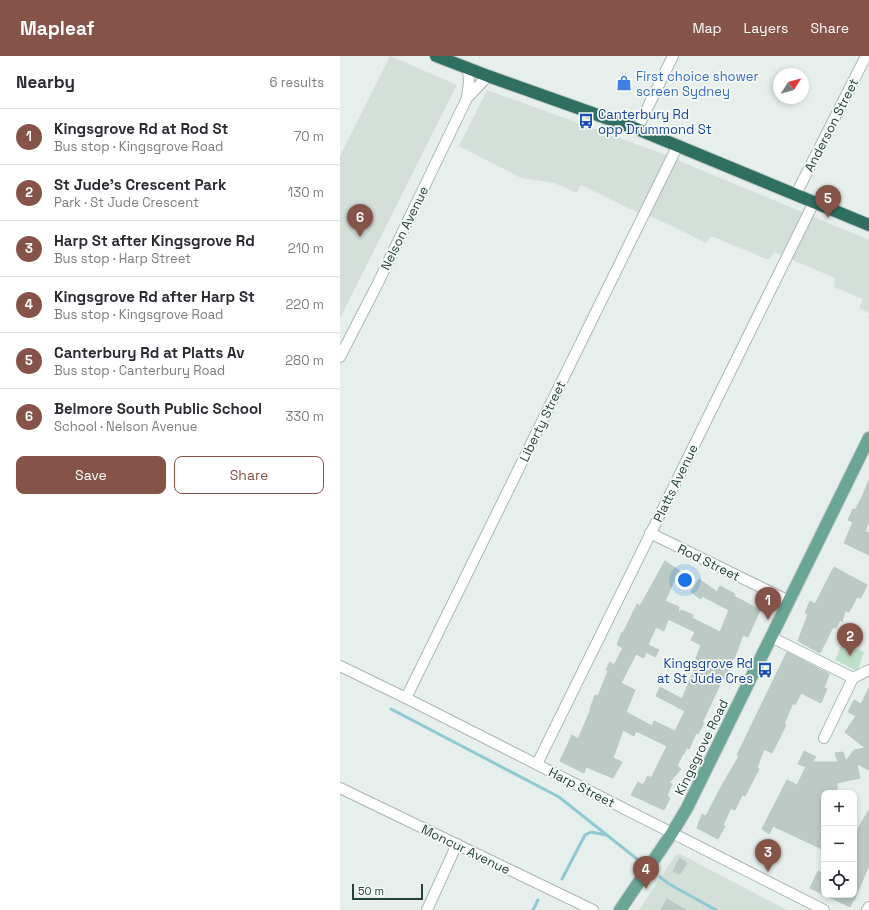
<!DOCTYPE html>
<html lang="en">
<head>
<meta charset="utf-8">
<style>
  :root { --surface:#fff; --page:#f7f7f7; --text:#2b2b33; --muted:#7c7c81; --line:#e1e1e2; --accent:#855347 }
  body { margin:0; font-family:"Space Grotesk",sans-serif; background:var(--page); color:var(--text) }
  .controls { position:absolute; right:12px; bottom:12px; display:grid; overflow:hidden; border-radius:8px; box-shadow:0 2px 6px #0003 }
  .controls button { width:36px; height:36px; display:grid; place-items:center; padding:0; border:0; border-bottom:1px solid var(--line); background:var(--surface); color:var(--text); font:20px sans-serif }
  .compass { position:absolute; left:433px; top:12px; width:36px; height:36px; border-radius:50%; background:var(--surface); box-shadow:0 2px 6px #0003; rotate:53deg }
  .scale { position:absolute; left:12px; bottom:10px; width:71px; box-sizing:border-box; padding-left:4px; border:2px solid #24423a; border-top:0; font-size:11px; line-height:14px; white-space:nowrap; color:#24423a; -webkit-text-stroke:3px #f7fbf9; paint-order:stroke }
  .you { position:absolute; left:345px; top:524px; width:14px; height:14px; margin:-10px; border:3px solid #fff; border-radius:50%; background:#1a73e8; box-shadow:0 0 0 6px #1a73e833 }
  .badge { display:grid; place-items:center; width:26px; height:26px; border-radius:50%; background:var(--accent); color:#fff; font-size:13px; font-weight:700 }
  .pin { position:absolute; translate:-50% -33px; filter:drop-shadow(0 1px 2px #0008) }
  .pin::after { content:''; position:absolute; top:21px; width:14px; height:12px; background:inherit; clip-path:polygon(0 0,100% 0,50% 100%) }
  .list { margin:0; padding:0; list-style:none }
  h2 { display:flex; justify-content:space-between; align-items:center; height:52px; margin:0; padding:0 16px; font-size:17px }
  h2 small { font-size:13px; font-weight:400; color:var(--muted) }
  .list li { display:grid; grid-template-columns:26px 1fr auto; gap:12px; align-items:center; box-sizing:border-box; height:56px; padding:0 16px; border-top:1px solid var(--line) }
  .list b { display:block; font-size:15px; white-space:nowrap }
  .list p { margin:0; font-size:13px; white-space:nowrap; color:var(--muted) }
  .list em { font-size:13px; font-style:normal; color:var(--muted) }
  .actions { display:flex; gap:8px; padding:12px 16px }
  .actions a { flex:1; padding:9px 0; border:1px solid var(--accent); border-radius:8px; text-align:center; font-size:14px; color:var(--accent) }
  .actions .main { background:var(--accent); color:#fff }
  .icon { flex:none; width:22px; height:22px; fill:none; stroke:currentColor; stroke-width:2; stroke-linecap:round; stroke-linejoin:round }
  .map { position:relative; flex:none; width:529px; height:854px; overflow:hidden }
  header { display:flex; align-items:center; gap:24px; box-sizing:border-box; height:56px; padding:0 20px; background:var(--accent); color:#fff }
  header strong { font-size:19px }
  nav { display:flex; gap:22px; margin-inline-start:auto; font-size:14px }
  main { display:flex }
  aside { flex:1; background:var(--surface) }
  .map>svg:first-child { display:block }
  .built { fill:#d4dfda }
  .green { fill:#bfe0c8 }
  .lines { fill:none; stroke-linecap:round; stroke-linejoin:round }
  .stream { stroke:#8ec9d4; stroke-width:3 }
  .building { fill:#bbcac4; stroke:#b8c9c2; fill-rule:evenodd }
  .minor-casing { stroke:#a8b8b2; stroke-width:12 }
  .major-casing { stroke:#c2cac8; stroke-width:14 }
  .highway-casing { stroke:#c2cac8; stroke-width:14 }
  .minor { stroke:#fff; stroke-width:10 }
  .major { stroke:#6aa596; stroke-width:12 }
  .highway { stroke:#2f6f62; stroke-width:12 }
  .labels { text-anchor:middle; stroke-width:3.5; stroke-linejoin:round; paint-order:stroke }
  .shop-label { font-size:13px; fill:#366cbe; stroke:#f7fbf9; text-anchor:start }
  .transit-label { font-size:13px; fill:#164399; stroke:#f7fbf9; text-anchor:start }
  .street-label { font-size:13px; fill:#24423a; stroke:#f7fbf9 }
</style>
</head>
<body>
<header>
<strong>Mapleaf</strong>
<nav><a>Map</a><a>Layers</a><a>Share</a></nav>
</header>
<main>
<aside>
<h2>Nearby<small>6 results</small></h2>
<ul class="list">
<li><span class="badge">1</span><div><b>Kingsgrove Rd at Rod St</b><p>Bus stop · Kingsgrove Road</p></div><em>70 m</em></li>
<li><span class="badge">2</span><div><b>St Jude's Crescent Park</b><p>Park · St Jude Crescent</p></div><em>130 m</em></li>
<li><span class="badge">3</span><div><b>Harp St after Kingsgrove Rd</b><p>Bus stop · Harp Street</p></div><em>210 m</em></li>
<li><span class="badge">4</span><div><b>Kingsgrove Rd after Harp St</b><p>Bus stop · Kingsgrove Road</p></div><em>220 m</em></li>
<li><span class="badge">5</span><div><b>Canterbury Rd at Platts Av</b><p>Bus stop · Canterbury Road</p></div><em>280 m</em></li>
<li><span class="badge">6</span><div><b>Belmore South Public School</b><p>School · Nelson Avenue</p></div><em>330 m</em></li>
</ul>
<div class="actions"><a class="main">Save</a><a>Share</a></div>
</aside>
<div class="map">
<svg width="529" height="854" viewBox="0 0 529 854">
  <rect width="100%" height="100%" fill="#e6efeb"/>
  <g class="built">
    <path d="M50,0l67,29 -117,233v-162z"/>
    <path d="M147,34l171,62 211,88v73l-10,-5 4,-9 -29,-12 1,-9 -61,-26 -5,8 -58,-24 -5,7 -49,-24 -27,-10 -49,-24 -4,8 -23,-10 -33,-5 -62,-32z"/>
    <path d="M336,798h4l107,56h-148z"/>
  </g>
  <path class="green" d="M503,586l21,10 -7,19 -22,-11z"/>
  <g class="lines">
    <g class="stream">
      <path d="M51,653l168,88 78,62"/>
      <path d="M320,821l9,7 47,26"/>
      <path d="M222,823l23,-44 6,-3 15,3"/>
      <path d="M193,854l5,-10"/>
    </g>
  </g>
  <g class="building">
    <path d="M529,424v41l-4,10 4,2v22l-25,-12 9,-21 -5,-2 5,-11 2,1 7,-13z"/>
    <path d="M325,505l16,11 -1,12 -6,-3 -9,20 14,6 -1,9 3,-6 12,5 -1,3 28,14 9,-22 -27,-14 -1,3 -10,-7 8,-13 18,13 3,-6 15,8 -1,2 26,14 -12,27 -5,-2 -9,24 -1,-1 -9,21 -1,-1 -21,45h2l-6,11 -2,-1 -7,16 -2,-2 -3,7h-1l-6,12 4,3 -12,14 3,1 -5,12 3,2 -6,12 -33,-15 7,-13 5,3 5,-9 3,2 16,-32 -31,-15 -2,5 -11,-6 -10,28 9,4 -9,16 -27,-11 -2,6 -24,-12 12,-26 6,4 13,-30h-1l5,-14 3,1 10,-25 -2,-1 4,-8 4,3 9,-17 -6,-3 5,-13 1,1 14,-29 3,2zM328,563l27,13 -4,8 10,5 -7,19 2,1 -14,34 -22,-12 -4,9 29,15 -10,20 -21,-10 -2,5 -26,-14 9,-22 -14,-7 15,-29 8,4 2,-6 9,5 4,-7 -11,-5 8,-18 8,4z"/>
    <path d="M494,511l33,18 -6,13 -4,-1 -8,15 -4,-1 -3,11 -2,-2 -4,8 -3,-1 -13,26 -22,-12 10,-27 -3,-1 5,-12 5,3z"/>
    <path d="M447,596l42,22 -5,14 3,1 -6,14 -20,-10 -6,12 -2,-2 -9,21 2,1 -14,28 -8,-4 -7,19 2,1 -14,27 -3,-1 -7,15 -4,-2 -8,17 2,1 -7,13 -21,-11 5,-14 4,2 15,-29 18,-31 -2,-1z"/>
    <path d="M529,632v82l-12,-6 3,14 -23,5v7l-13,1v59l-51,-24 -4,8 -7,-5 25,-49 10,5 9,-18 -8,-3 6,-13 12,6 -4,5h26l-3,-9 8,-1 3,9 8,-11 11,-2 -20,-16 11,-16 -8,-4 6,-12 7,4z"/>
    <path d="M529,754v55l-15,36v-3l-4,9 -25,-12h29v-60z"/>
    <path d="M340,802l7,5 -7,11 -7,-3z"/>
    <path d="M478,815l6,3v21l-14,-7z"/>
    <path d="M327,843l19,11h-25z"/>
  </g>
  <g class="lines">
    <g class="minor-casing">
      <g id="minor">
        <path d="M127,42l21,-22"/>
        <path d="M297,73l36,-73"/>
        <path d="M456,138l70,-138"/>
        <path d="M0,301l37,-72 90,-187 2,-16 -1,-13"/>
        <path d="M310,477l139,68"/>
        <path d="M431,581l82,41 16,-8"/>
        <path d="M0,610l66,32 418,212"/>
        <path d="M66,642l272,-553"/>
        <path d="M484,682l29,-60"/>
        <path d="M197,708l277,-562"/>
        <path d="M0,732l253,122"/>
        <path d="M87,854l30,-66"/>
        <path d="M527,854l2,-3"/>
      </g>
    </g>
    <g class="major-casing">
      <path id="major" d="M280,854l52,-77 15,-25 182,-370"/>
    </g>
    <g class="highway-casing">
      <path id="highway" d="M96,0l52,20 149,53 232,96"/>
    </g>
    <use href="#minor" class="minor"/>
    <use href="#major" class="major"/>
    <use href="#highway" class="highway"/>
  </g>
  <defs>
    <g id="shop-bare" transform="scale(1.2)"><path d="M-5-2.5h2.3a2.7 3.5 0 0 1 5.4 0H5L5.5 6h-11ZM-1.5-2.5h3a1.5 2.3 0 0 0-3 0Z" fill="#3f7fe0" stroke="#f7fbf9" stroke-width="2.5" paint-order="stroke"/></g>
    <g id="bus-bare" transform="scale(1.2)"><path d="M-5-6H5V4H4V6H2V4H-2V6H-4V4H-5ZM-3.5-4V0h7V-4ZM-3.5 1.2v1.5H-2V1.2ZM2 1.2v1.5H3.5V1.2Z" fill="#1a4fb4" stroke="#f7fbf9" stroke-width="2.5" paint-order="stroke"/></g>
  </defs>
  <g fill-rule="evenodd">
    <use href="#shop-bare" x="284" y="27"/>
    <use href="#bus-bare" x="246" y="65"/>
    <use href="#bus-bare" x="425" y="614"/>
  </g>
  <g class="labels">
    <g class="shop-label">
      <text x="296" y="25">First choice shower<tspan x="296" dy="15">screen Sydney</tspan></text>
    </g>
    <g class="transit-label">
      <text x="258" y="63">Canterbury Rd<tspan x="258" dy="15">opp Drummond St</tspan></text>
      <text x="413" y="612" text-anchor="end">Kingsgrove Rd<tspan x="413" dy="15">at St Jude Cres</tspan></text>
    </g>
    <g class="street-label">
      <text transform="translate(491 69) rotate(-63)" y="5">Anderson Street</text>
      <text transform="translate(64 172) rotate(-64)" y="5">Nelson Avenue</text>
      <text transform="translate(202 365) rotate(-64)" y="5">Liberty Street</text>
      <text transform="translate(335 427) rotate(-64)" y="5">Platts Avenue</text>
      <text transform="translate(369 506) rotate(26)" y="5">Rod Street</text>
      <text transform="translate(361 691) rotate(-64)" y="5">Kingsgrove Road</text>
      <text transform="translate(242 731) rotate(27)" y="5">Harp Street</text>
      <text transform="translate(126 793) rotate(26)" y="5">Moncur Avenue</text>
    </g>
  </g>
</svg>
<div class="controls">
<button>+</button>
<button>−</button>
<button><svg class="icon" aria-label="locate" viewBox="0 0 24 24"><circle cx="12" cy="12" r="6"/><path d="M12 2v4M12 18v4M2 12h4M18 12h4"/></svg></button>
</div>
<svg class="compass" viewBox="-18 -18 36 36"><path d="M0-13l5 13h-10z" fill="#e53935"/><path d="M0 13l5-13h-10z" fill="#7c7c81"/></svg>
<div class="scale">50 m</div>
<div class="you"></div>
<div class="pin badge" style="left:428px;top:564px">1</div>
<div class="pin badge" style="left:510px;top:600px">2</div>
<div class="pin badge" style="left:428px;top:816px">3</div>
<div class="pin badge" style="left:306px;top:833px">4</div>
<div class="pin badge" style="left:488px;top:162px">5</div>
<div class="pin badge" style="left:20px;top:181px">6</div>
</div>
</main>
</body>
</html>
